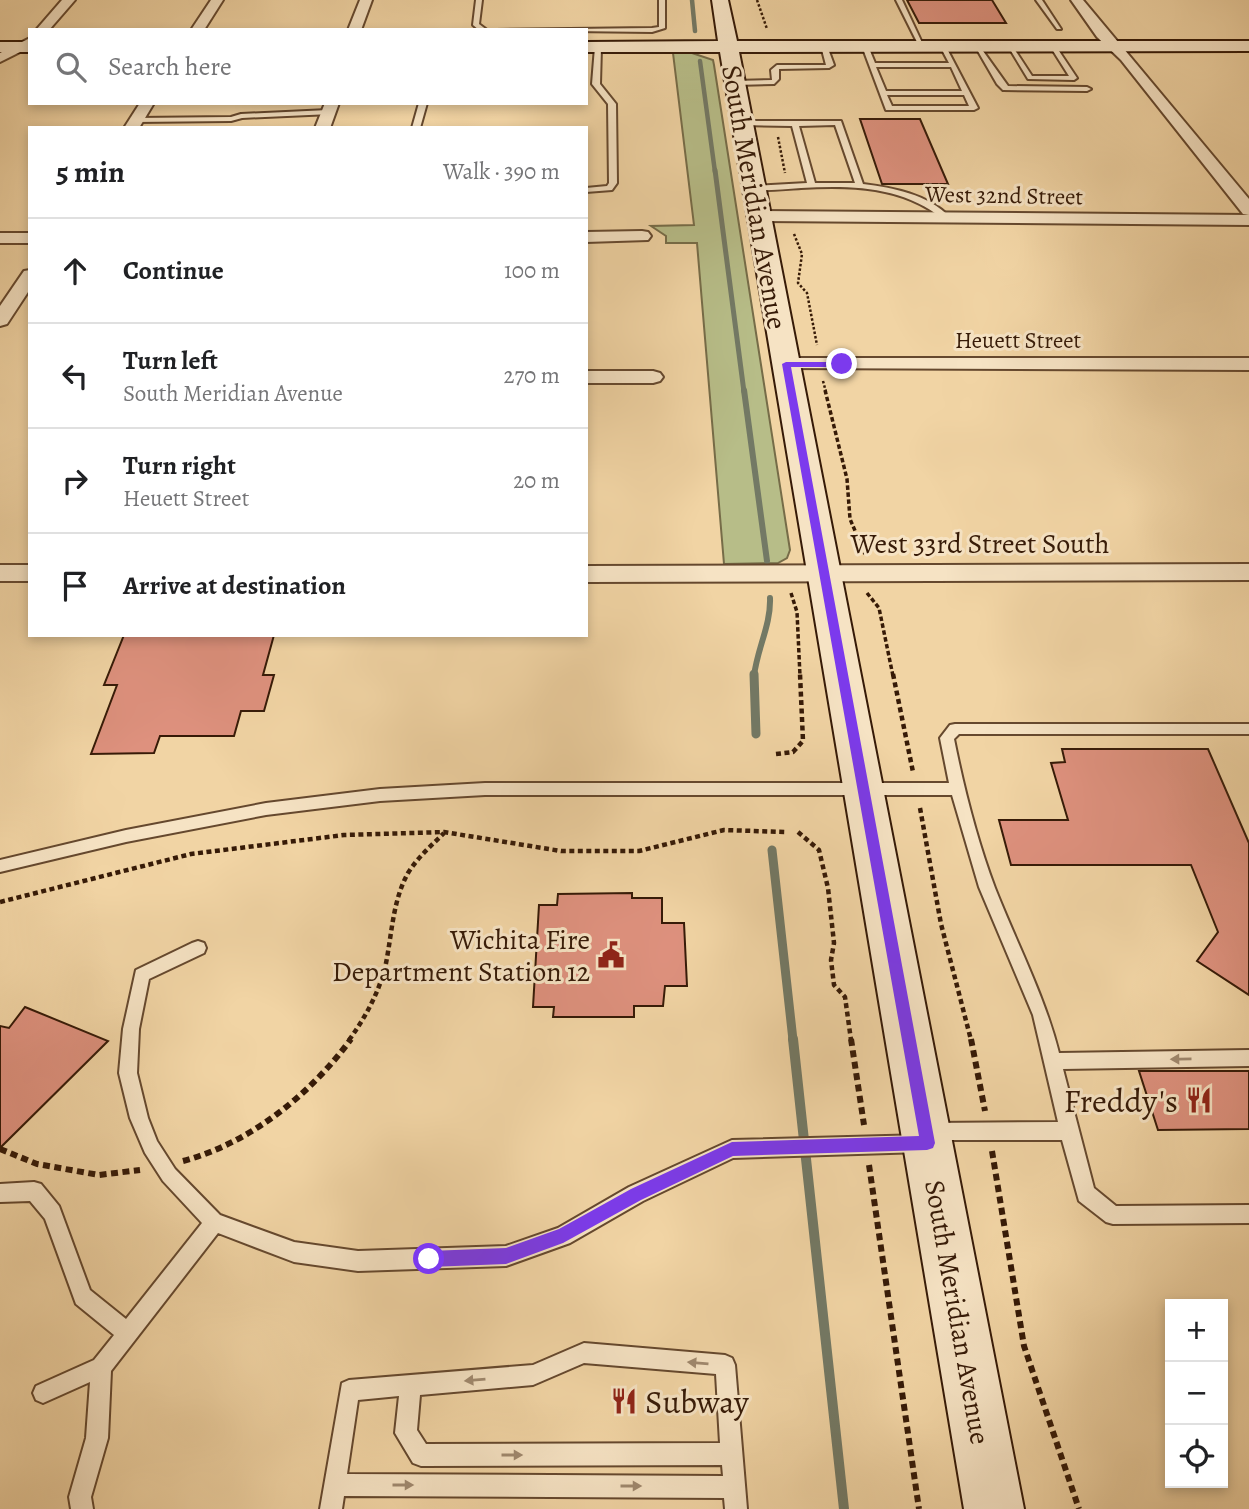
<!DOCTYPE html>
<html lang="en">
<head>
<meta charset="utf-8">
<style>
  :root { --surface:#fff; --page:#f2f2f2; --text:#202124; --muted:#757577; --line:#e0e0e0 }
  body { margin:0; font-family:Alegreya,serif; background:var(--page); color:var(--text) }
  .controls { position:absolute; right:21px; bottom:21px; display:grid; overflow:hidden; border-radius:0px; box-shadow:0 4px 10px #0003 }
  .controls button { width:63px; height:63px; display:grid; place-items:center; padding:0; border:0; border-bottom:2px solid var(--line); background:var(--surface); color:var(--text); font:35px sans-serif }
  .stop { position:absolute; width:21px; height:21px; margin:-16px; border:5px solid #7c3aed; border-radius:50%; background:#fff }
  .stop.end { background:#7c3aed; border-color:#fff; box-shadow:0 2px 7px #0008 }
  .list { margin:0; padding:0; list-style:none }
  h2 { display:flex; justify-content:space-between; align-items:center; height:91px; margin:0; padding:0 28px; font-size:30px }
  h2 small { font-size:23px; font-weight:400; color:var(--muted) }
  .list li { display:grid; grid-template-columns:46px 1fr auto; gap:21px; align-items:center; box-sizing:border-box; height:105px; padding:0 28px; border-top:2px solid var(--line) }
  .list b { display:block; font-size:26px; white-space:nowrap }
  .list p { margin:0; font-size:23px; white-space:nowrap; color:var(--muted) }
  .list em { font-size:23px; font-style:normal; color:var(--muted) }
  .icon { flex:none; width:38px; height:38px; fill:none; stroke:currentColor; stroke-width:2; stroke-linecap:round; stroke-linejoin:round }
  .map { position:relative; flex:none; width:1249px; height:1509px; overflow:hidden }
  .search { position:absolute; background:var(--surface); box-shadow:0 4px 10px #0003; left:28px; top:28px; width:560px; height:77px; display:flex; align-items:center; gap:18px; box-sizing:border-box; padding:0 24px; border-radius:0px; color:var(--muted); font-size:26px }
  .panel { position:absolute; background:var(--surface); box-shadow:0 4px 10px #0003; left:28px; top:126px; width:560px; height:511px; border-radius:0px }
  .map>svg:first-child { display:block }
  .green { fill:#b7bd88; stroke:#766c48; stroke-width:2 }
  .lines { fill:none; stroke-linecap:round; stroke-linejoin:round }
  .stream-far4 { stroke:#737965; stroke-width:4.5 }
  .stream-far3 { stroke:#737965; stroke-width:5 }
  .stream-far2 { stroke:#737965; stroke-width:6 }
  .stream-far1 { stroke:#737965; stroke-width:9 }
  .stream { stroke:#737965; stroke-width:10 }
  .building { fill:#de917e; stroke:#361a07; stroke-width:2 }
  .lane-casing { stroke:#65482e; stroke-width:4 }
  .street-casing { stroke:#65482e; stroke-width:4 }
  .secondary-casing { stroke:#361a07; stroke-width:4 }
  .path-far3 { stroke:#361a07; stroke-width:2.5; stroke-dasharray:2.5 2; stroke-linecap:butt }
  .path-far2 { stroke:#361a07; stroke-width:3.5; stroke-dasharray:4.5 2.5; stroke-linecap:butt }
  .path-far1 { stroke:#361a07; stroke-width:4.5; stroke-dasharray:5 3.5; stroke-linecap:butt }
  .path { stroke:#361a07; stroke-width:6; stroke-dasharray:7 4.5; stroke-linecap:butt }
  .lane { fill:#f6e3c4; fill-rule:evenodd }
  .street { fill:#f6e3c4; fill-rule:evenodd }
  .secondary { fill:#f6e3c4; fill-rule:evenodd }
  .oneway { fill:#a0896f }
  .route { fill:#7c3aed }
  .labels { text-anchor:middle; stroke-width:6; stroke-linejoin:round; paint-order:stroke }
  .far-street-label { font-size:23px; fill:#361a07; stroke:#f6e3c4 }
  .street-label { font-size:28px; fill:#361a07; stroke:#f6e3c4 }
  .poi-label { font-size:28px; fill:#361a07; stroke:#f6e3c4; text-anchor:end }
  .near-poi-label { font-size:33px; fill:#361a07; stroke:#f6e3c4; text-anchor:end }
</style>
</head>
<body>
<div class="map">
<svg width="1249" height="1509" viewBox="0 0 1249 1509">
  <rect width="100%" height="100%" fill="#f1d4a4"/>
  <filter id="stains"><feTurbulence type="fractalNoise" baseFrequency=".00286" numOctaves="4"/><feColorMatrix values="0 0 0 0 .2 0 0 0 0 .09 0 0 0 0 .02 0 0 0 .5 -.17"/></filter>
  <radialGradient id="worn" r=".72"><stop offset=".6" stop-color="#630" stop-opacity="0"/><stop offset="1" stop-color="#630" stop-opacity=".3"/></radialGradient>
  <path class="green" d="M673,53h19l21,7 1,5 76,485 -3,8 -9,5 -54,1 -27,-321h-31v-7l-15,-10 43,-1z"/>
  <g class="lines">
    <g class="stream-far4">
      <path d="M692,0l3,31"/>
      <path d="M700,61l15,111"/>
    </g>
    <path class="stream-far3" d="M715,170l29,222"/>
    <g class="stream-far2">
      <path d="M744,390l23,171"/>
      <path d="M754,676c3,-27 17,-51 16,-78"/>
    </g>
    <g class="stream-far1">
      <path d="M754,674l2,60"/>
      <path d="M772,850l21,190"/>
    </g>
    <path class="stream" d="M793,1039l51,470"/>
  </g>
  <g class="building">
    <path d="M907,0h85l14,23h-87z"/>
    <path d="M860,119h60l28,65h-66z"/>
    <path d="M124,635h150l-11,40h11l-10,36h-23l-7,25h-74l-6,17 -63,1 26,-69h-13z"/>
    <path d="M1062,749h146l41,94v152l-52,-34 21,-29 -27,-67h-180l-12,-45h69l-17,-57 14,-1z"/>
    <path d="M632,893v5h30v25h22l3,63h-22l-2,20h-29v11h-81l1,-10h-21l6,-102h18l1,-11z"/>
    <path d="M25,1007l83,34 -108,107v-122l9,2z"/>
    <path d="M1139,1071h110v58l-91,1z"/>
  </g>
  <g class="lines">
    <g class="lane-casing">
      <g id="lane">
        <path d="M476,0h6l-3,24 8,6h-8l-6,-5z"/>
        <path d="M659,0h6v28l-13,4 -156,-2 156,-2 7,-1z"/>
        <path d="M896,0h6l22,47 -5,-1z"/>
        <path d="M1036,0h6l19,29h-4z"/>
        <path d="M824,44l3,2 7,19 -5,3 -50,1v10l-5,5 -39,1 -4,-2 4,-2 37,-1 -1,-10 6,-5h49l-5,-19z"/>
        <path d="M865,44l3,2 7,17h74l-9,-17 5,-1 33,63 -4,2h-88l-24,-64zM876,67h75l11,24h-76zM887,95h77l5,11h-77z"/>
        <path d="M978,44l30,42 79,1 4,2 -4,2 -84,-1 -6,-6 -22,-38z"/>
        <path d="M1011,44l21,32h37l-19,-30 5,-1 22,33 -3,2 -46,-1 -20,-33z"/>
        <path d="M598,45l3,2 -1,37 16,20 1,79 -5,7 -26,2v-4l21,-2 2,-3 -1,-79 -16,-20 3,-37z"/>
        <path d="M419,103h8l-7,25h-8z"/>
        <path d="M328,110l4,2 -1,2 -89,4 -11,3 -95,1 -4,-2 4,-2 95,-1 10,-3z"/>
        <path d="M739,121h102l22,63c31,4 64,10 87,33l-7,2c-40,-33 -93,-34 -142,-31 -16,1 -34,3 -50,2v-4h3l53,-3 -15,-57 -50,-1 -4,-2zM835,125l20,58h-40l-16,-57z"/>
        <path d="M955,724h294v10h-290l-5,5c10,50 23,101 41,149 22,56 49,106 64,165l190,-3v16l-186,3 31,119 22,18 133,-1v18l-136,1 -7,-2 -27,-21 -17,-61h-132l-2,9 -6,3 -189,6 -90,43 -73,42 -64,23 -148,5 -64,-9 -76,-29 -107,138 -3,67 -17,59 2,12h-22l-2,-12 17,-59 4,-56 -47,21 -7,-3 -3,-7 3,-7 58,-26 20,-25 -38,-31 -31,-85 -15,-18 -30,1v-18l34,-2 7,2 18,22 31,84 36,29 76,-96 -39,-42 -18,-28 -15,-35 -11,-45 4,-44 13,-59 56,-27 6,-2 6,2 2,5 -2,5 -55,26 -10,50 -2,44 11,45 9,23 18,28 45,46 74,27 64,9 148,-5 52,-18 71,-41 103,-47 192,-5 2,-9 6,-3 126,-1 -25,-107 -54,-128 -27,-92h-467l-105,6 -114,14 -140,27 -126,30v-12l126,-30 140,-27 114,-14 105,-6h464l-9,-45 10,-13z"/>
        <path d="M584,1343l141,12 7,3 3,7 12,144h-22l-1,-11 -380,-2 -2,13h-22l22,-126 7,-3 184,-15zM584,1363l132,11 4,69 -294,1 -9,-14 3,-35 113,-10zM399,1396l-4,37 18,30 8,3 301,-1 1,11 -376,-2 11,-74z"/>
      </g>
    </g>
    <g class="street-casing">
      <g id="street">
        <path d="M62,0h13l-26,30h-13z"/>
        <path d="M211,0h12l-19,30h-13z"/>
        <path d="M360,0h12l-11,30h-13z"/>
        <path d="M1071,0h12l166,199v26l-490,-4 -8,-5 8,-5 490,4 -6,-1 -122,-154 -24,-23z"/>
        <path d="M30,38v9l-30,15v-9z"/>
        <path d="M140,103h14l-15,25h-15z"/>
        <path d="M325,103h14l-9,25h-15z"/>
        <path d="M642,231l6,1 3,4 -3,4 -62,2v-10z"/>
        <rect x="0" y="233" width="30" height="10"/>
        <path d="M30,270v19l-23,35 -7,2v-20l24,-35z"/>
        <path d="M786,358h463v12l-470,-2 -3,-4 3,-4z"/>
        <path d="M586,371h67l7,2 3,4 -3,4 -7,2h-67z"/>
        <path d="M1249,564v16l-663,2v-16z"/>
        <rect x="0" y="565" width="30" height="16"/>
      </g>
    </g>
    <g class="secondary-casing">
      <g id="secondary">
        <path d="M712,0h16l9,41h512v10l-510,1 285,1457h-60l-244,-1457h-134v-10l132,-1z"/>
        <rect x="0" y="42" width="30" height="10"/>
      </g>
    </g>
    <g class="path-far3">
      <path d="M757,0l10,29"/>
      <path d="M778,137l7,36"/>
      <path d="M794,234l8,20 -4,29 9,10 10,52"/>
      <path d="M823,381l3,11"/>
    </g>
    <g class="path-far2">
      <path d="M825,390l22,89 3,40 15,35"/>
      <path d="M791,593l6,19 3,64"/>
      <path d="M867,593l12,15 14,68"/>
    </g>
    <g class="path-far1">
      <path d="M893,674l20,98"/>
      <path d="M776,754l17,-2 10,-11 -3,-67"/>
      <path d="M920,808l21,116 30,116"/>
      <path d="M798,832l21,18 9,38 6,55 -3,17 3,25 11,12 6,43"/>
      <path d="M0,902l191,-48 153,-19 100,-3 117,19h78l85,-21 61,2"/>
      <path d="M349,1040c16,-22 29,-46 36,-72 7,-32 7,-66 23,-95 10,-16 23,-27 36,-40"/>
    </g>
    <g class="path">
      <path d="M851,1039l13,86"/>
      <path d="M971,1039l14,72"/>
      <path d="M0,1149l37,15 62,11 41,-5"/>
      <path d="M992,1151l32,195 55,163"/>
      <path d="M183,1161c67,-18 127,-66 168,-122"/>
      <path d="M869,1165l50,344"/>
    </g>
    <use href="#lane" class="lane"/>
    <use href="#street" class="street"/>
    <use href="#secondary" class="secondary"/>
  </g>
  <defs><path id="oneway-solid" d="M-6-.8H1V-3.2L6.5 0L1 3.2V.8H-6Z" transform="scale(1.75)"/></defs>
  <g class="oneway">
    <use href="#oneway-solid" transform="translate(1181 1059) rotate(179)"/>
    <use href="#oneway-solid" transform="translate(698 1363) rotate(-175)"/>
    <use href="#oneway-solid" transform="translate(475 1380) rotate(175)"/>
    <use href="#oneway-solid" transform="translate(512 1455)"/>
    <use href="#oneway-solid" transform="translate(403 1485)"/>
    <use href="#oneway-solid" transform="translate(631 1486)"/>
  </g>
  <path class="route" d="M786,362h56l4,2 -4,3h-51l144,776 -2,5 -6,2 -194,6 -92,44 -78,43 -57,21 -77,3 -6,-2 -2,-6 2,-5 6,-3 77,-3 53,-19 72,-40 101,-47 187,-6 -137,-772z"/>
  <defs>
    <g id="civic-bare" transform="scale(2.1)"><path d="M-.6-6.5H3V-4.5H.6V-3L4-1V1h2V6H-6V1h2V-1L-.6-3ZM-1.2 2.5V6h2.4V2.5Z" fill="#8f2418" stroke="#f6e3c4" stroke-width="2.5" paint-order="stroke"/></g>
    <g id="restaurant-bare" transform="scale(2.1)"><path d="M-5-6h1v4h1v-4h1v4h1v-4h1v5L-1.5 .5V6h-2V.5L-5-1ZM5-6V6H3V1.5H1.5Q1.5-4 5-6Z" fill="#8f2418" stroke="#f6e3c4" stroke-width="2.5" paint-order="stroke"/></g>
  </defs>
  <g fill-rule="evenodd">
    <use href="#civic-bare" x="611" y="955"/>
    <use href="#restaurant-bare" x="1199" y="1100"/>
    <use href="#restaurant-bare" x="624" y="1401"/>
  </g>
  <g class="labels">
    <g class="far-street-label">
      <text transform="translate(1004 195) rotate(1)" y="8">West 32nd Street</text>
      <text x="1018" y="348">Heuett Street</text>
    </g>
    <g class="street-label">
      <text transform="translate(755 197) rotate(80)" y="10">South Meridian Avenue</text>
      <text x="980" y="553">West 33rd Street South</text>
      <text transform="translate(958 1312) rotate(80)" y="10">South Meridian Avenue</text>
    </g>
    <g class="poi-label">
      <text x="590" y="949">Wichita Fire<tspan x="590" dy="32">Department Station 12</tspan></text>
    </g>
    <g class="near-poi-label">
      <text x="1178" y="1112">Freddy's</text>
      <text x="645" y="1413" text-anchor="start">Subway</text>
    </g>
  </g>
  <rect width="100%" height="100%" filter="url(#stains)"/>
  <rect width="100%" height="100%" fill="url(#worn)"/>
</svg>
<div class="controls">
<button>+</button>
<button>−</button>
<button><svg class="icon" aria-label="locate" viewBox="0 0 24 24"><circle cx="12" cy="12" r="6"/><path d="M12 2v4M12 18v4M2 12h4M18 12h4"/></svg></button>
</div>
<div class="stop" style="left:429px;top:1259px"></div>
<div class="stop end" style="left:842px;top:364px"></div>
<div class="search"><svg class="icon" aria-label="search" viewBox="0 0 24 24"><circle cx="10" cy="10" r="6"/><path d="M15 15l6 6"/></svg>Search here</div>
<section class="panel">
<h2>5 min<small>Walk · 390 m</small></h2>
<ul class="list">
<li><svg class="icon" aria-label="ahead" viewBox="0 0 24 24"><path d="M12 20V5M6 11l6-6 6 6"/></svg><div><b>Continue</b></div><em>100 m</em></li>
<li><svg class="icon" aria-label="left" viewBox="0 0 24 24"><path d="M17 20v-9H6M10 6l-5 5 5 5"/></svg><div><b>Turn left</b><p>South Meridian Avenue</p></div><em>270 m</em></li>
<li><svg class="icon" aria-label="right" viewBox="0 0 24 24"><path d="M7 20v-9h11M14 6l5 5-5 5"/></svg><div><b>Turn right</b><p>Heuett Street</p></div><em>20 m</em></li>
<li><svg class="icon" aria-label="arrive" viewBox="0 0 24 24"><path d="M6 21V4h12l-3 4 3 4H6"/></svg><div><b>Arrive at destination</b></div></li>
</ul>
</section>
</div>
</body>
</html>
